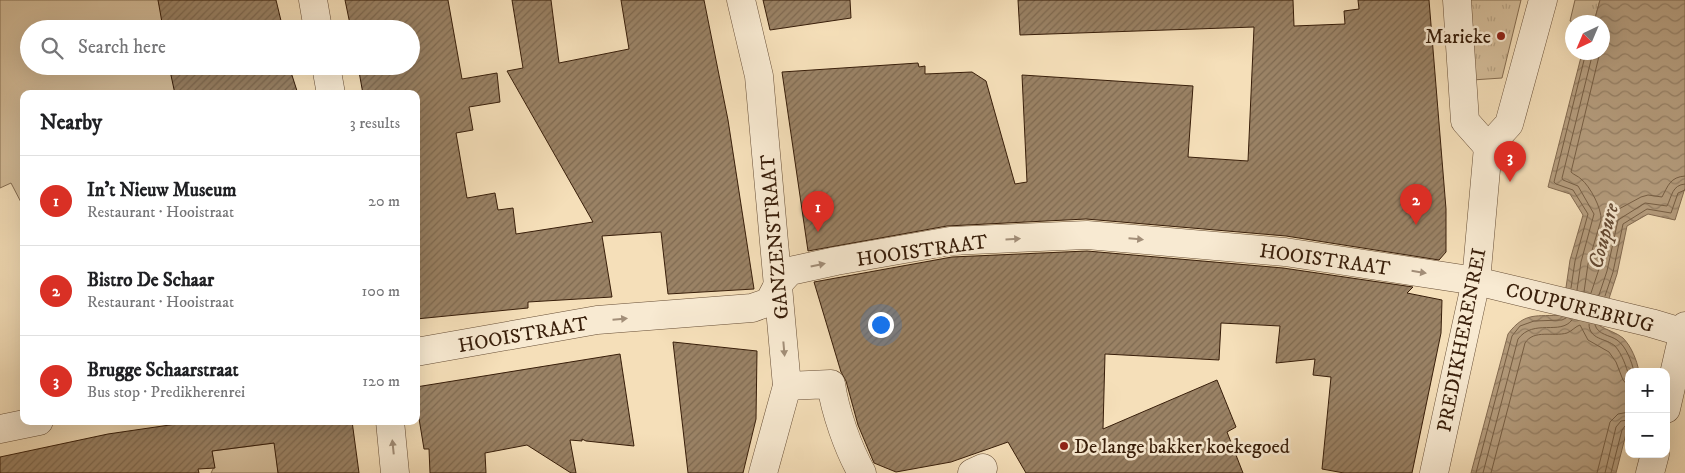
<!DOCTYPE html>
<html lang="en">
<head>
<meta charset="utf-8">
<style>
  :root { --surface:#fff; --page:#f6f6f6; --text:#202124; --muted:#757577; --line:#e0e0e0; --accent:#d93025 }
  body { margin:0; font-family:"IM FELL DW Pica",serif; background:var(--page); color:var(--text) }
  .controls { position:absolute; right:15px; bottom:15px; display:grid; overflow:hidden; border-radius:10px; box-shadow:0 5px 20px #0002 }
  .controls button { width:45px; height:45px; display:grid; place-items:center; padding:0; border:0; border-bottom:1px solid var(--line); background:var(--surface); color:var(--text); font:25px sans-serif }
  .compass { position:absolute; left:1565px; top:15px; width:45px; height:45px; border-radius:50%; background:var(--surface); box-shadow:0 5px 20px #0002; rotate:224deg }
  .you { position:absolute; left:880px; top:324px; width:18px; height:18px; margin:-12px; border:4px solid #fff; border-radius:50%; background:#1a73e8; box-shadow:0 0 0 8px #1a73e833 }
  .badge { display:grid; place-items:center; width:32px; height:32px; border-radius:50%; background:var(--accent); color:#fff; font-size:16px; font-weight:700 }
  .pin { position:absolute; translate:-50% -41px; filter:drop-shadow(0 1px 2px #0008) }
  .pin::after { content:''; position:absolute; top:26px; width:18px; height:15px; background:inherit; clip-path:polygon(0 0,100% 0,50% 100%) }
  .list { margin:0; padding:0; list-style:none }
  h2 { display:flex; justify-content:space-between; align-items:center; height:65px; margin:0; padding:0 20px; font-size:21px }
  h2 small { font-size:16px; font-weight:400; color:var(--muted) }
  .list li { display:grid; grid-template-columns:32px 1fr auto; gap:15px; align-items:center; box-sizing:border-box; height:90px; padding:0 20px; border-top:1px solid var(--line) }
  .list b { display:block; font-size:19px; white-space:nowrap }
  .list p { margin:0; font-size:16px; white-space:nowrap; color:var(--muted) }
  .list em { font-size:16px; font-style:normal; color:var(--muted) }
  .icon { flex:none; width:28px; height:28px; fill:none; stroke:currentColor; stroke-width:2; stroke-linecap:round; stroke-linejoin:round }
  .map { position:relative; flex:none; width:1685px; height:473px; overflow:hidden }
  .search { position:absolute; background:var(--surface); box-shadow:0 5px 20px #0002; left:20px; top:20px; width:400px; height:55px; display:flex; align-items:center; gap:12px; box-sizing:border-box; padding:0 18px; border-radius:28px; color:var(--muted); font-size:19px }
  .panel { position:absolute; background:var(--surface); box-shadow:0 5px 20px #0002; left:20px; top:90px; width:400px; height:335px; border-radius:10px }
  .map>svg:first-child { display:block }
  .park { fill:url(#park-tufts); stroke:#866e52 }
  .garden { fill:#d5be9b; stroke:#866e52 }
  .water { fill:url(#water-waves); stroke:#836a50 }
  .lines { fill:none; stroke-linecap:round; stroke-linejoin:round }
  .shore { stroke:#765e44; stroke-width:1 }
  .building { fill:url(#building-hatch); stroke:#381e0a }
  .minor-casing { stroke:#674e36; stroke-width:29 }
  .minor { stroke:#f8ead2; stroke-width:28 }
  .oneway { fill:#a28e78 }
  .poi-dot { fill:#8f2418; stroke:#f8ead2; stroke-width:2 }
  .labels { text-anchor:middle; stroke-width:5; stroke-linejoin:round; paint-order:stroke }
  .poi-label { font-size:20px; fill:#381e0a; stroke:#f8ead2; text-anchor:end }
  .street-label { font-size:20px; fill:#381e0a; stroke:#f8ead2 }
  .water-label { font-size:21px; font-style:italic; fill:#644a33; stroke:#f8ead2 }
</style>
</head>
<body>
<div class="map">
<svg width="1685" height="473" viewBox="0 0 1685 473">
  <defs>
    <pattern id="park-tufts" width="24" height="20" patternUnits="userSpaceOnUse" patternTransform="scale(1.25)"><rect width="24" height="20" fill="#d5be9b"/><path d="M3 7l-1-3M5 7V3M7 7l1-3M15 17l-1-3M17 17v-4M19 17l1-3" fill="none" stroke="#b8a384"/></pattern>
    <pattern id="water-waves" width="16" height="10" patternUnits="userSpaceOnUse" patternTransform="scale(1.25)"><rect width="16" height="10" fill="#b59d7e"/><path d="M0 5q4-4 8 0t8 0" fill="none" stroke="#947f65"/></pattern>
    <pattern id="building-hatch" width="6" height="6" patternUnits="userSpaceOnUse" patternTransform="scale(1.25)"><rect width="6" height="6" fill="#9a8265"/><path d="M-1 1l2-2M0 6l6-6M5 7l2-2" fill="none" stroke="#7f6a51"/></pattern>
  </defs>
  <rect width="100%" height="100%" fill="#f5dfb9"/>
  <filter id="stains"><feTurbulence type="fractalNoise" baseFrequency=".004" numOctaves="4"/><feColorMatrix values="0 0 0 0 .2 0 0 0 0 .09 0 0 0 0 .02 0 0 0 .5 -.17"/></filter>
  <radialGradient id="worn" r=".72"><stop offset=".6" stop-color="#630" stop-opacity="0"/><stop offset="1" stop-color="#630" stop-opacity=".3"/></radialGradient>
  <g class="park">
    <path d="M1467,0h54l-19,78 -30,2z"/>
    <path d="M1575,0h25l-6,22h-20l-4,-1z"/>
  </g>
  <g class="garden">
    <path d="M0,0h158l7,27 -7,2h-129v37h140l2,8 13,-3 5,19 -25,4h-140v114l-13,-25 -11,5z"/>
    <path d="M275,443l3,30h-67l3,-6 -2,-16z"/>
  </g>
  <path class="water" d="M1600,0h85v188l-10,32 -27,-6 -21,12 -10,48 -17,52c7,4 17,7 23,12 8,8 14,22 16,34h-10v50l-13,51h-145l37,-139c17,-23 29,-17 54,-19l8,-55 13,-45 -13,-21 -22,-7 33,-130 1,-4 20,-1v-30h-8z"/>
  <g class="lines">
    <g class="shore">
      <path d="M1571,288l4,-27 13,-47 -15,-24 -17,-6 -2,-2 32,-130"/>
      <path d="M1577,290l4,-28 13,-48 -16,-28 -15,-6 -1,-2 31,-126"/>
      <path d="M1584,292l4,-28 13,-44c1,-11 -11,-34 -20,-41 -3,-3 -7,-4 -10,-7l29,-120"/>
      <path d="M1591,293l8,-24 10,-47 3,-6 5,-6 24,-13 7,-2 14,2c6,-11 8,-20 23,-21"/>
      <path d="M1599,295l8,-24 11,-51 27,-17 22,3c5,-10 5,-21 18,-22"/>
      <path d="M1605,296l8,-24 10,-48 24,-15 24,4 7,-20 7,-3"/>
      <path d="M1589,324c0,16 17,14 26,22 7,8 11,20 14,30"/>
      <path d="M1595,325c3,10 15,10 22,15 9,6 15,22 17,32"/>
      <path d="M1476,473l36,-137 8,-10 14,-5 28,-1 4,-2"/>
      <path d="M1483,473l35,-134c16,-21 42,-3 54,-19"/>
      <path d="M1491,473l34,-130c9,-14 28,-6 42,-10 5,-2 9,-7 13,-8l8,15 21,12 7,10 7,18 6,7"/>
      <path d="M1597,473l13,-51 8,-8 11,-2"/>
      <path d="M1605,473l11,-46 5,-6 8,-1"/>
      <path d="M1611,473l11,-43 3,-4h4"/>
    </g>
  </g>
  <g class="building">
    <path d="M158,0h118l7,29h-123l3,-1z"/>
    <path d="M345,0h103l14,79 35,-6 3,29 -31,5 4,23 -17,3 11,65 28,-5 3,17 15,-2 3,26 77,-12 -86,-151 16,-3 -11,-68h39l8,63 70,-14 -8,-49h83l24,120 26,169 -86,5 -7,-62 -59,4 10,61 -84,5v6l-112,11v-225h-53l-5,-28h53v-37h-60z"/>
    <path d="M763,0h87l1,18 -81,12z"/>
    <path d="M1018,0h275l1,26 51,-2 -1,-13 15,-2 -1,-9h71l17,209v43l-7,8 -153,-24 -200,-17 -139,7 -139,25 -26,-179 136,-9 1,4 6,-1v8l47,-2 14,9 29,103 12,-2 -5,-107 171,11 -5,71 60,4 6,-134 -234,8z"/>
    <path d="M169,66h120l9,28h-123z"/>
    <path d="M1087,251l196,17 130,19 -6,6 35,7 -1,33 -29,140h-68l-22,-4 9,-92 -18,-2 2,-16 -39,4 4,-37 -59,-3 -2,37 -114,-6 -2,75 114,-49 19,47 -9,5 16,41h-217l-18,-31 -57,20 -55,10 -22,-9 -16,-38 -12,-44 -5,-9 -27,-90 138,-25z"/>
    <path d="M673,342l84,9 -1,68 -13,54h-55z"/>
    <path d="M620,354l14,92 -48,-5 -4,-2v2l-12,-1 6,33h-5l-44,-28 -42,8 1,20h-56l-1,-24h-5l-8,-49v-13z"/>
    <path d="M197,421h155l7,52h-81l-4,-30 -62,8 3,17 -17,1 1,4h-199v-16l108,-23z"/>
  </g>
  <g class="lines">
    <g class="minor-casing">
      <g id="minor">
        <path d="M313,0l5,29"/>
        <path d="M741,0l18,76 28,310 -24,87"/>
        <path d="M1457,0l8,121 23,26"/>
        <path d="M326,66l5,28"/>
        <path d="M416,352l181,-32 155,-12 17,-6 10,-19 11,-12 46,-10 114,-20 137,-6 198,17 191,29 175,42 34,10"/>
        <path d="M787,386l44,-2c4,27 17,65 31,89"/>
        <path d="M1666,409l19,-83"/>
        <path d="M390,421l5,52"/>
        <path d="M0,429l39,-8"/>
        <path d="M972,473l11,-5"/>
        <path d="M1434,473l42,-192 12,-134 21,-23 34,-124"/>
        <path d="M1650,473l5,-19"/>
      </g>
    </g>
    <use href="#minor" class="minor"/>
  </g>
  <defs><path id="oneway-solid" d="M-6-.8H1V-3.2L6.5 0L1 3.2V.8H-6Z" transform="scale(1.25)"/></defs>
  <g class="oneway">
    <use href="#oneway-solid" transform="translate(1013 239) rotate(-3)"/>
    <use href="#oneway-solid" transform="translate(1136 239) rotate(5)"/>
    <use href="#oneway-solid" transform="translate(818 265) rotate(-12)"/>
    <use href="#oneway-solid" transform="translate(1419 272) rotate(9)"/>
    <use href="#oneway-solid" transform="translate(620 319) rotate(-5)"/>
    <use href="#oneway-solid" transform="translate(784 349) rotate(85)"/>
    <use href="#oneway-solid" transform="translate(393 447) rotate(-96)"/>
  </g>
  <g class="poi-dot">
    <circle cx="1501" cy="36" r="5"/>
    <circle cx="1064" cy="446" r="5"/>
  </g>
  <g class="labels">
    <g class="poi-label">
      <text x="1491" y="43">Marieke</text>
      <text x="1074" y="453" text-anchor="start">De lange bakker koekegoed</text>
    </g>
    <g class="street-label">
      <text transform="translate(774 237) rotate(-95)" y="7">GANZENSTRAAT</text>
      <text transform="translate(922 250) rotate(-8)" y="7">HOOISTRAAT</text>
      <text transform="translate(1325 259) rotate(8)" y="7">HOOISTRAAT</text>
      <text transform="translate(1580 307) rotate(14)" y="7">COUPUREBRUG</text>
      <text transform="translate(523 334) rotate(-10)" y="7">HOOISTRAAT</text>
      <text transform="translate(1461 340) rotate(-79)" y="7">PREDIKHERENREI</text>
    </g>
    <g class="water-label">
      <text transform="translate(1603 236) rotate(-75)" y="7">Coupure</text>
    </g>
  </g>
  <rect width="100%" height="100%" filter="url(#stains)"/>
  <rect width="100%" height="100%" fill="url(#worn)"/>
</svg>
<div class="controls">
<button>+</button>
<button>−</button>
</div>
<svg class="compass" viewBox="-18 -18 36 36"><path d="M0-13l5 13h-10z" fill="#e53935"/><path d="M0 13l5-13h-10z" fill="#757577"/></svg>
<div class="you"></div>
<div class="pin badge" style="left:818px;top:232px">1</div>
<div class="pin badge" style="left:1416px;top:225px">2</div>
<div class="pin badge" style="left:1510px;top:182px">3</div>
<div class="search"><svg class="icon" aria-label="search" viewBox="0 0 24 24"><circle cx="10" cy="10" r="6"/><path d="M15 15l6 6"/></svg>Search here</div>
<section class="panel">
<h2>Nearby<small>3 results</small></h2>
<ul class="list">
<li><span class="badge">1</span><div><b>In't Nieuw Museum</b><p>Restaurant · Hooistraat</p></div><em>20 m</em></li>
<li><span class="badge">2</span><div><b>Bistro De Schaar</b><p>Restaurant · Hooistraat</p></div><em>100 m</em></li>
<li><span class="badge">3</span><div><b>Brugge Schaarstraat</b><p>Bus stop · Predikherenrei</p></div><em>120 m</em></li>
</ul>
</section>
</div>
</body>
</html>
